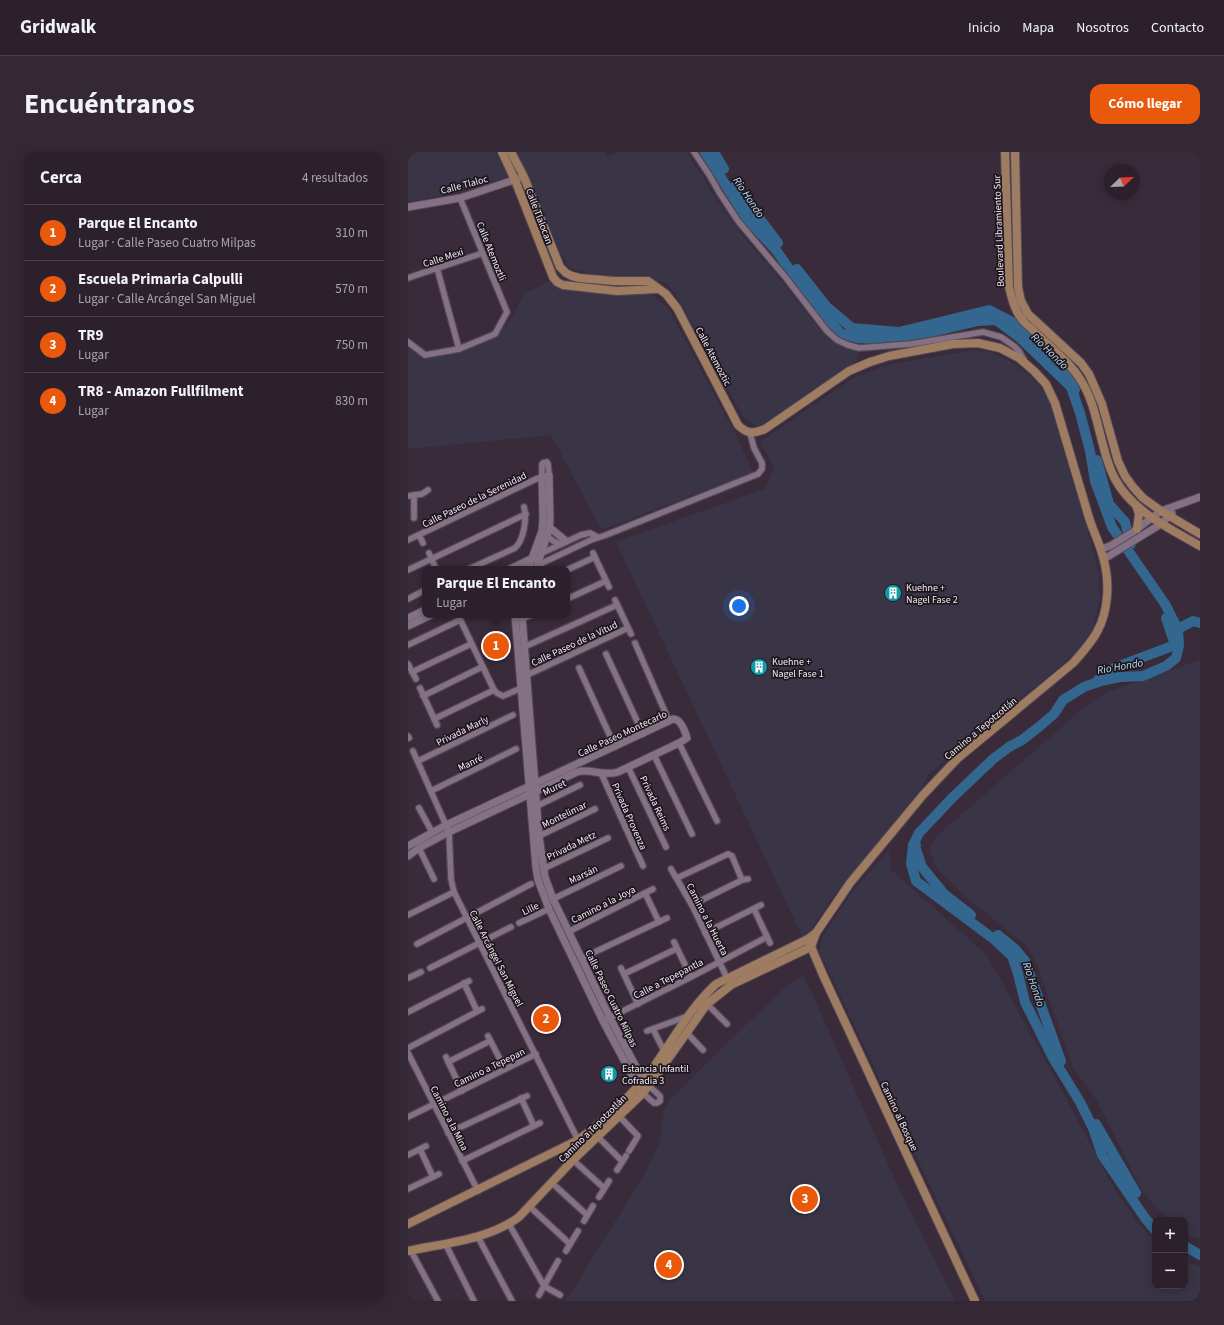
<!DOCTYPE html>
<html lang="es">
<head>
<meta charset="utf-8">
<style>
  :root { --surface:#2c202c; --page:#342834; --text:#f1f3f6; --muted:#a6a3a9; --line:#483e48; --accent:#ea580c }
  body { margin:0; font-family:"Source Sans 3",sans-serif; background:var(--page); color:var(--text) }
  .controls { position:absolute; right:12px; bottom:12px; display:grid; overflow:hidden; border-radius:8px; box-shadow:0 2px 10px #0003 }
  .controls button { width:36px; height:36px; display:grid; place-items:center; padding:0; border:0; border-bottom:1px solid var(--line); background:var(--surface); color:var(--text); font:20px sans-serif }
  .compass { position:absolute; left:696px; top:12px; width:36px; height:36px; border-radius:50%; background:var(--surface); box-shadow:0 2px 10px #0003; rotate:67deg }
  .you { position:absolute; left:331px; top:454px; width:14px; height:14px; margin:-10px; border:3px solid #fff; border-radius:50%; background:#1a73e8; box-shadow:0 0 0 6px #1a73e833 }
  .badge { display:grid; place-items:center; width:26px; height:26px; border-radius:50%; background:var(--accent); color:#fff; font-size:13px; font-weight:700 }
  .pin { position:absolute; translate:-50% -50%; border:2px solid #fff; box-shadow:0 1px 4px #0006 }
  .popup { position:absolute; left:14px; top:414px; width:148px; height:52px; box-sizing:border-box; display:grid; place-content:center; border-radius:8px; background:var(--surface); filter:drop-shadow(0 1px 3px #0005); font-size:13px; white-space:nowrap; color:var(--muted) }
  .popup b { font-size:15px; color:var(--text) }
  .popup::after { content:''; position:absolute; left:50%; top:100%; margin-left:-8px; border:8px solid transparent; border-top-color:var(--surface) }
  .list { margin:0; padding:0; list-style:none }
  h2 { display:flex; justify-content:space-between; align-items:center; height:52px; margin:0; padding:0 16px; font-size:17px }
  h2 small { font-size:13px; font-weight:400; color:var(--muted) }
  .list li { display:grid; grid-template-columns:26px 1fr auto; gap:12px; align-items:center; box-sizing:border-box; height:56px; padding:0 16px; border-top:1px solid var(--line) }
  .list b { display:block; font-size:15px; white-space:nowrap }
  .list p { margin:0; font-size:13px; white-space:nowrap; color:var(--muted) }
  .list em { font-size:13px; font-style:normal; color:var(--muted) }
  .map { position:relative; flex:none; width:792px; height:1149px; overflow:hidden; border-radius:12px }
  header { display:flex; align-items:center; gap:24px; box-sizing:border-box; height:56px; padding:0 20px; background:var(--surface); border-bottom:1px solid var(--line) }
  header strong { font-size:19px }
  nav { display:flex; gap:22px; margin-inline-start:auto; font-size:14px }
  .intro { display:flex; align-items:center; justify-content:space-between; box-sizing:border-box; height:96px; padding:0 24px }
  h1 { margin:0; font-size:28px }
  .button { padding:10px 18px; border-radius:12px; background:var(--accent); color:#fff; font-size:14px; font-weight:700 }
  main { display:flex; gap:24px; padding:0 24px }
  aside { flex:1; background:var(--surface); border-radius:12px; box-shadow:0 2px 10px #0003 }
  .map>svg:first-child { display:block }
  .industrial { fill:#3a3546 }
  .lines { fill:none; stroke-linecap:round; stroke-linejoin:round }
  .river { stroke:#336790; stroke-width:10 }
  .minor-casing { stroke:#544754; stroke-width:8 }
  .tertiary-casing { stroke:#544754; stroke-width:9 }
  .secondary-casing { stroke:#544754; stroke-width:10 }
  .minor { stroke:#847284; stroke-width:5.5 }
  .tertiary { stroke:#847284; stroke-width:7 }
  .secondary { stroke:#9e7c62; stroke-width:8 }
  .labels { text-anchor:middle; stroke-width:3.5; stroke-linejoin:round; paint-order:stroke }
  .street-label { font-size:10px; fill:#f5ebf5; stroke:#1d161d }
  .poi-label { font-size:10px; fill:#f5ebf5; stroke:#1d161d; text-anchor:start }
  .water-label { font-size:11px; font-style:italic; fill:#bddaf3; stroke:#1d161d }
</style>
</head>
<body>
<header>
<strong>Gridwalk</strong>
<nav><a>Inicio</a><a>Mapa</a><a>Nosotros</a><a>Contacto</a></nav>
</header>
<div class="intro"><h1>Encuéntranos</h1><a class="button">Cómo llegar</a></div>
<main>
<aside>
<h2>Cerca<small>4 resultados</small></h2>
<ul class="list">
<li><span class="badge">1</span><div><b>Parque El Encanto</b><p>Lugar · Calle Paseo Cuatro Milpas</p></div><em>310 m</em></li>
<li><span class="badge">2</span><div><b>Escuela Primaria Calpulli</b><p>Lugar · Calle Arcángel San Miguel</p></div><em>570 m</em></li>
<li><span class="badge">3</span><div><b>TR9</b><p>Lugar</p></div><em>750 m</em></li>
<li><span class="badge">4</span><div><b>TR8 - Amazon Fullfilment</b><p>Lugar</p></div><em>830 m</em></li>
</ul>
</aside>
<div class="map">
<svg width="792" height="1149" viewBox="0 0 792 1149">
  <rect width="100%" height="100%" fill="#3a2b3a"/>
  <g class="industrial">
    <path d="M0,0h88l12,25 -50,15 -50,10z"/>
    <path d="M106,0h91l2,5 10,-5h70l31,50 29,39 32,37 35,44 13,15 16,11 17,3 -4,11 -91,61 -8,4 -15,-12 -66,-120 -4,-6 -7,-7 -69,-7 -21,-5 -7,-4 -7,-13z"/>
    <path d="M142,129l7,5 11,3 21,3 63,3 16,13 68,127 17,37 -146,56 -7,-1 -49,-92 -143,14v-101l15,9 35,-5 36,-14 17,-19 13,-25z"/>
    <path d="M566,198l19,3 18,9 17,12 13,14 9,15 45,154 4,19 1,22 -7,32 -15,20 -30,27 -49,37 -70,60 -6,12 -93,115 -19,28 -8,9 -187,-396 149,-53 9,-22 -14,-25 90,-62 30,-13 34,-7z"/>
    <path d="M792,508v579l-15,-4v-15h-17l-26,-29 -45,-90 -24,-34 -36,-102 -10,-19 -61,-49 -23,-22 -9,-11 -5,-15 8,-13 149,-130 21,-14z"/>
    <path d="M481,698l2,20 96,85 76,138 52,97 25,36 15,15v45h30v-25l15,6v34h-215l-166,-350 3,-14 33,-49z"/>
    <path d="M395,824l8,15 84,189 60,121h-389l81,-131 13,-29 4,-33 8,-11 116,-113z"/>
  </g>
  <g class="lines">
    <g class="river">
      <path d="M297,0l42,67 29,31 25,36 39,47 17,5 27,2 31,-4 63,-15 18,-1 23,17 52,50 9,26 10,38 5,30 17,46 53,77 13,25 1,17 -3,12 -10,8 -23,10 -23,1 -19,4 -17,6 -21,13 -9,14 -14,12 -18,14 -13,7 -16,12 -40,38 -34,36 -6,12 -2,19 5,17 79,59 17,16 6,18 7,28 28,56 27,44 13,26 9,27 43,63 10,12"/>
      <path d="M306,0l10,17"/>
      <path d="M327,34l43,57"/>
      <path d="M389,117l30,38 25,21 47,4 90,-22 25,13 52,44 9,23"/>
      <path d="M689,308l12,44 16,18 6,22"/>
      <path d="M770,477l15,-8 7,2"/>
      <path d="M690,528l16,-12 61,-23 -9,-27"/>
      <path d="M508,693l-1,1 7,21 22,27 27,21"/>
      <path d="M590,783l17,14 10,12 36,100"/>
      <path d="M688,972l40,69"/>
      <path d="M777,1094l15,9"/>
    </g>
    <g class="minor-casing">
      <g id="minor">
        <path d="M286,0l16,24 9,16 19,29 48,57 41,53 10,9 11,5 11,3 52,-4 72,-12 18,5 13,9 5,5 5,9"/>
        <path d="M29,116l22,81"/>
        <path d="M0,126l75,-25"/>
        <path d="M0,190l17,13 34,-6 36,-15 12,-22 -47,-114"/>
        <path d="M0,344l14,-2 6,-4"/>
        <path d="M6,366v-23"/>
        <path d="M11,383l4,8"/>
        <path d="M139,384l6,5 8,3"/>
        <path d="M0,388l128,-61 13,-4 -1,-11 -1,-2 -4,1 -1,1v12"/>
        <path d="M21,401l7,16"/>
        <path d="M134,401l39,-18 9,-2 7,4"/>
        <path d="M185,401l16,34"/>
        <path d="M130,413l53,-25 15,-5 152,-61 4,-5v-6l-8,-15 -4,-15"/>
        <path d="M61,417l46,-21c9,-8 12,-30 9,-41"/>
        <path d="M0,418l118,-56"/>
        <path d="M159,418l28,-13"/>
        <path d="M0,447l17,-9"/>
        <path d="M159,447l39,-18"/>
        <path d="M207,448l16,34"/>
        <path d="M50,463l36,75 3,3 6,3 21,-9"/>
        <path d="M114,467l9,-4"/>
        <path d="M227,491l34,78"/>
        <path d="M0,493l52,-25"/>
        <path d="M116,495l93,-42"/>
        <path d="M198,502l37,80"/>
        <path d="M0,512l8,15"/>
        <path d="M171,516l36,79"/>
        <path d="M4,520l59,-28"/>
        <path d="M119,523l101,-47"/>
        <path d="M12,536l17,37"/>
        <path d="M15,544l59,-29"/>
        <path d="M26,567l60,-29"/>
        <path d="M0,584l1,2"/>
        <path d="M271,591l38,78"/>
        <path d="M5,599l36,81 2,47 3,13 124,248 6,10"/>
        <path d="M246,603l38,79"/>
        <path d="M10,609l95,-46"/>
        <path d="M220,615l38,80"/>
        <path d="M193,621l42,93"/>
        <path d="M23,639l85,-42"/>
        <path d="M129,654l43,-21"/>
        <path d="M11,656l13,24"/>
        <path d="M131,684l56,-27"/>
        <path d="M11,696l15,31"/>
        <path d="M135,717l65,-31"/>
        <path d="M263,717l21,36 35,73"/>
        <path d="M269,726l51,-24 4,2 10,24"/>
        <path d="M237,741l14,29"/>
        <path d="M145,747l68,-33"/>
        <path d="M284,753l50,-25 6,-1"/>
        <path d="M346,757l16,34"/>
        <path d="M0,763l46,-23"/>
        <path d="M111,771l30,-14"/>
        <path d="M160,780l85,-43"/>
        <path d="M297,781l56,-28"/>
        <path d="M266,790l17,35"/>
        <path d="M9,792l114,-60"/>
        <path d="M174,806l85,-40"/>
        <path d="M22,816l81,-41"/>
        <path d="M213,816l17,36"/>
        <path d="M216,822l52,-25"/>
        <path d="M0,826l13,-6"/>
        <path d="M56,831l13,28"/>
        <path d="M299,852l20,20"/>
        <path d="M0,860l61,-31"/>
        <path d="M199,867l84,-42 76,-40"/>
        <path d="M245,877l11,22"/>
        <path d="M239,879l41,-15"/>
        <path d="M279,881l16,17"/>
        <path d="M80,884l17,33"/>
        <path d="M0,896l74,-39"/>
        <path d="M0,901l70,138"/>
        <path d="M38,905l16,34"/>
        <path d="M40,910l42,-21"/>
        <path d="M235,941l11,10h3l3,-2v-5l-12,-11"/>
        <path d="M113,946l13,28"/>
        <path d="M211,964l19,20 -9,15"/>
        <path d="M0,965l128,-63"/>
        <path d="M40,981l79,-37"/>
        <path d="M190,985l24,24"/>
        <path d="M12,997l13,28"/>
        <path d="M0,1003l18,-9"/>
        <path d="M165,1008l31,28"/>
        <path d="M54,1009l78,-38"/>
        <path d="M209,1018l9,-14"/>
        <path d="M144,1031l35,32"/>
        <path d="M0,1037l31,-15"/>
        <path d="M191,1045l10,-16"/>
        <path d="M121,1054l41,38"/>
        <path d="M176,1069l9,-15"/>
        <path d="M101,1072l35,62 16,9"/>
        <path d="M70,1085l34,64"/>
        <path d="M37,1091l29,58"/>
        <path d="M3,1099l27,50"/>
        <path d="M158,1099l12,-20"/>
        <path d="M131,1143l19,-34"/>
      </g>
    </g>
    <g class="tertiary-casing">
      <g id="tertiary">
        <path d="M0,55l52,-9 60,-20"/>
        <path d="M141,375l17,14"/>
        <path d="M693,397l9,-3 23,-14 28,-21 39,-14"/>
        <path d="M696,407l57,-35 11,-11"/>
        <path d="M102,417l23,-11"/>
        <path d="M120,417l14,-38 1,-12 -1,-43"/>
        <path d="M128,417l13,-39 1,-10 -1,-45"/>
        <path d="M107,463l21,253 2,12 11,29 54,112 37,69"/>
        <path d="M114,463l17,221 6,41 8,22 57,119 33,62 4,3"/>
        <path d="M0,466l17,-8"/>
        <path d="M0,474l23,-11"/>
        <path d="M0,694l38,-21 227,-106c8,0 12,12 14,19l-8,5 -61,29c-15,5 -27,-4 -41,0l-128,60 -30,16 -11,8"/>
      </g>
    </g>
    <g class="secondary-casing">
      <g id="secondary">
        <path d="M94,0l13,28 38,97 4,5 6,3 54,6 41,-2"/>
        <path d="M597,0l4,135c3,11 5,22 12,31 3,5 9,9 13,13 15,15 35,30 46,48 13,19 17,44 23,66 3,12 6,23 12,34 18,33 54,49 85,67"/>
        <path d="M607,0l3,135 3,14 7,13 53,49 8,11 13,30 16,57 7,15 8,11 10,11 18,13 39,23"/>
        <path d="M728,353l3,9 -2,15"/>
        <path d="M401,790l14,33 152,326"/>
        <path d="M0,1072l170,-84c25,-18 59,-49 77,-75 19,-27 36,-58 61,-81l92,-45 8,-6"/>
        <path d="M0,1099c37,-8 80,-11 111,-34l54,-57 70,-67 18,-24 46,-65 24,-19 80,-38 5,-14 34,-50 73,-88 34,-36 116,-96c9,-10 18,-20 24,-31 12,-22 13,-51 6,-75 -4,-16 -12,-30 -16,-46 -11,-36 -21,-72 -32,-108l-9,-19 -12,-13 -15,-13 -19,-10 -22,-5 -25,1 -64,12 -19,6 -21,9 -84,58c-12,5 -18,5 -27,-4l-61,-117 -11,-14 -18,-13h-34l-34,-3 -8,-2 -6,-3 -6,-6 -36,-90 -13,-25"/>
      </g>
    </g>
    <use href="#minor" class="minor"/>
    <use href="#tertiary" class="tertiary"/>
    <use href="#secondary" class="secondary"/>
  </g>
  <defs>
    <g id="building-disc" transform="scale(0.9)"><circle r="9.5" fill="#0f9aa8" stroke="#1d161d"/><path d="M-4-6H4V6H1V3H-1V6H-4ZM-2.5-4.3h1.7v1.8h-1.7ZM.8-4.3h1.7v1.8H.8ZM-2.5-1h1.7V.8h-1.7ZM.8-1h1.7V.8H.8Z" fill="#fff"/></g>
  </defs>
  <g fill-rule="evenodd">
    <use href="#building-disc" x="485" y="441"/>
    <use href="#building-disc" x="351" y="515"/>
    <use href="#building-disc" x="201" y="922"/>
  </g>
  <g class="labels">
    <g class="street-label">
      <text transform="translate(56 32) rotate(-15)" y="4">Calle Tlaloc</text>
      <text transform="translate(132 64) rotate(69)" y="4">Calle Tlalocan</text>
      <text transform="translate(590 79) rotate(-92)" y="4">Boulevard Libramiento Sur</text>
      <text transform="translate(84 99) rotate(68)" y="4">Calle Atemoztli</text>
      <text transform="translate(35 105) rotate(-18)" y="4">Calle Mexi</text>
      <text transform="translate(306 204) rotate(62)" y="4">Calle Atemoztic</text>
      <text transform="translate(66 347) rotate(-26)" y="4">Calle Paseo de la Serenidad</text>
      <text transform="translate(166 491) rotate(-25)" y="4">Calle Paseo de la Vitud</text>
      <text transform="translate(572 576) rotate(-40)" y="4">Camino a Tepotzotlán</text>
      <text transform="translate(54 578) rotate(-26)" y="4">Privada Marly</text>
      <text transform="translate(214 581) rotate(-25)" y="4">Calle Paseo Montecarlo</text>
      <text transform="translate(62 610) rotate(-26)" y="4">Manré</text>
      <text transform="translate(146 635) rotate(-26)" y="4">Muret</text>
      <text transform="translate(248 651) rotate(65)" y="4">Privada Reims</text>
      <text transform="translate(156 662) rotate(-26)" y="4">Montelimar</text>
      <text transform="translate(222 664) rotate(66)" y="4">Privada Provenza</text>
      <text transform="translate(163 693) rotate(-26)" y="4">Privada Metz</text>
      <text transform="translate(175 722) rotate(-26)" y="4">Marsán</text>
      <text transform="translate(195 752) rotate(-27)" y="4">Camino a la Joya</text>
      <text transform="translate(122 756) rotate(-26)" y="4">Lille</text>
      <text transform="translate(300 767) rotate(63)" y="4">Camino a la Huerta</text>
      <text transform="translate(89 806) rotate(63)" y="4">Calle Arcángel San Miguel</text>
      <text transform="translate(260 826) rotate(-27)" y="4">Calle a Tepepantla</text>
      <text transform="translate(204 846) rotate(64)" y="4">Calle Paseo Cuatro Milpas</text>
      <text transform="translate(81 915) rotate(-26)" y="4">Camino a Tepepan</text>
      <text transform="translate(492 964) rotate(65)" y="4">Camino al Bosque</text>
      <text transform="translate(42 966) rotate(63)" y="4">Camino a la Mina</text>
      <text transform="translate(184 976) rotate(-45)" y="4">Camino a Tepotzotlán</text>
    </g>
    <g class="poi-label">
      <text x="498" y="439">Kuehne +<tspan x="498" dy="12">Nagel Fase 2</tspan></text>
      <text x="364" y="513">Kuehne +<tspan x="364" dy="12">Nagel Fase 1</tspan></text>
      <text x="214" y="920">Estancia Infantil<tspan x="214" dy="12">Cofradia 3</tspan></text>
    </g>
    <g class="water-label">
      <text transform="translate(341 45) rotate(56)" y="4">Rio Hondo</text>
      <text transform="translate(642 199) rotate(44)" y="4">Rio Hondo</text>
      <text transform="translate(712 514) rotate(-10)" y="4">Rio Hondo</text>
      <text transform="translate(626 832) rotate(71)" y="4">Rio Hondo</text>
    </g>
  </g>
</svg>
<div class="controls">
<button>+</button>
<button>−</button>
</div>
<svg class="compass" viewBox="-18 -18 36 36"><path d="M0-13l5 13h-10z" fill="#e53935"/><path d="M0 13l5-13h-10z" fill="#a6a3a9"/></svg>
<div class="you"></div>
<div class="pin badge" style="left:88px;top:494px">1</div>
<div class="popup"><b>Parque El Encanto</b>Lugar</div>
<div class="pin badge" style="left:138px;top:867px">2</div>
<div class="pin badge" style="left:397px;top:1047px">3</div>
<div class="pin badge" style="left:261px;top:1113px">4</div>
</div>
</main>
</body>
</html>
